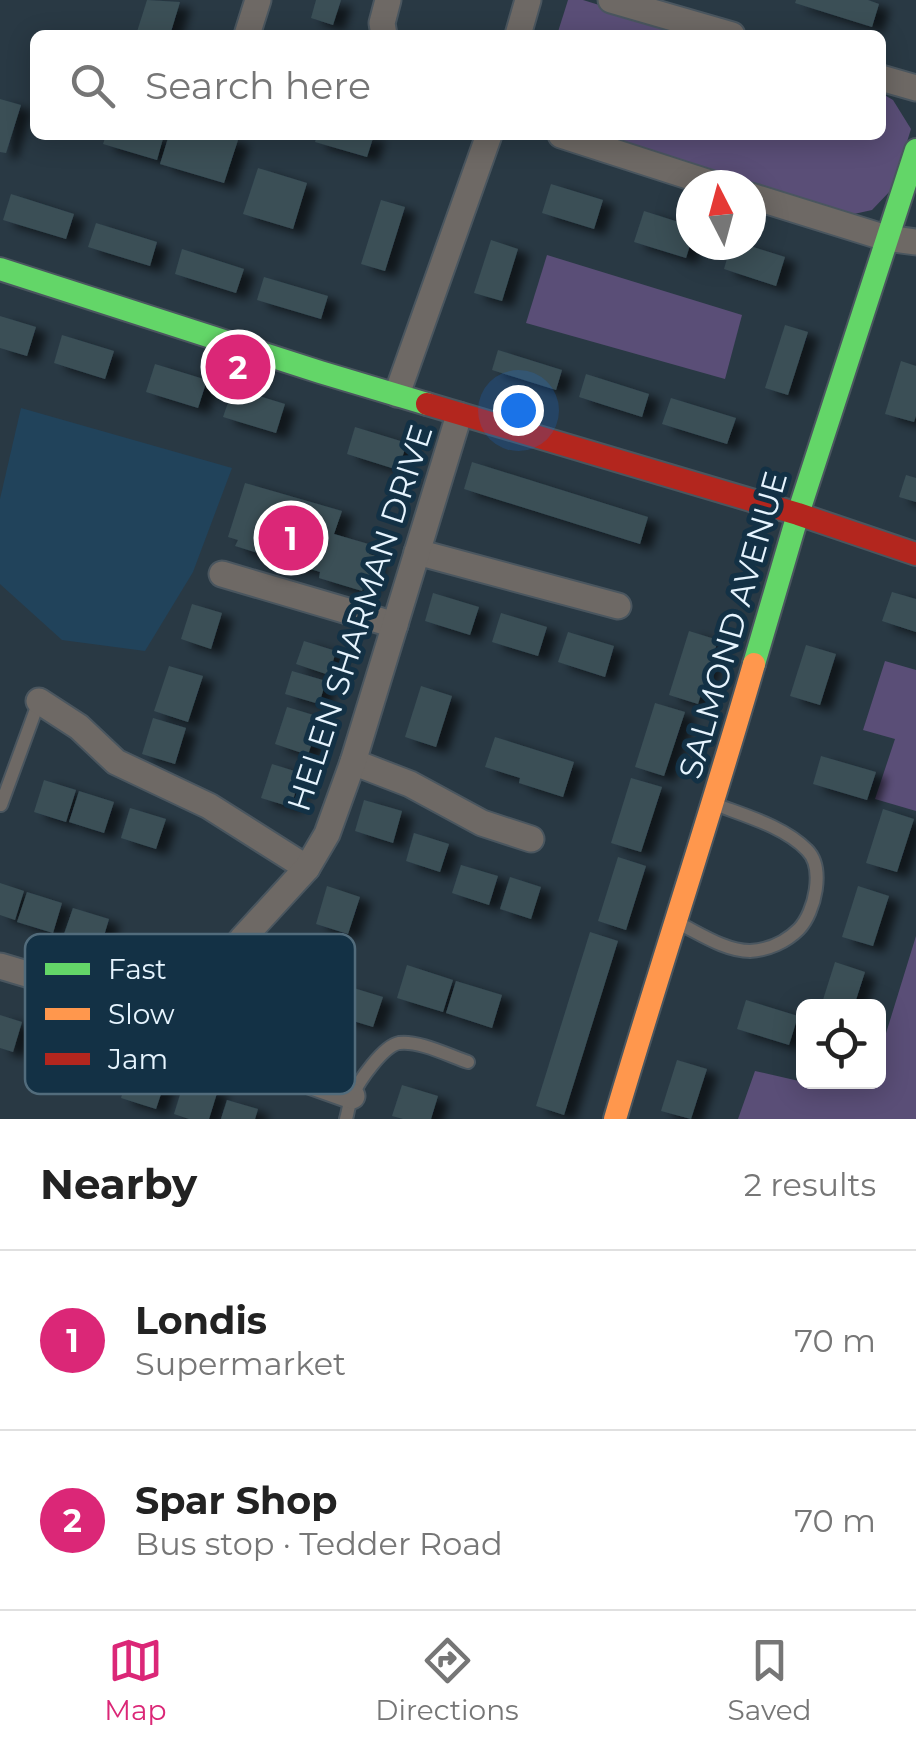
<!DOCTYPE html>
<html lang="en">
<head>
<meta charset="utf-8">
<style>
  :root { --surface:#fff; --page:#f6f6f6; --text:#222; --muted:#767676; --line:#e0e0e0; --accent:#db2777 }
  body { margin:0; font-family:Montserrat,sans-serif; background:var(--page); color:var(--text) }
  .controls { position:absolute; right:30px; bottom:30px; display:grid; overflow:hidden; border-radius:15px; box-shadow:0 5px 25px #0003 }
  .controls button { width:90px; height:90px; display:grid; place-items:center; padding:0; border:0; border-bottom:2px solid var(--line); background:var(--surface); color:var(--text); font:50px sans-serif }
  .compass { position:absolute; left:676px; top:170px; width:90px; height:90px; border-radius:50%; background:var(--surface); box-shadow:0 5px 25px #0003; rotate:354deg }
  .you { position:absolute; left:518px; top:410px; width:35px; height:35px; margin:-25px; border:8px solid #fff; border-radius:50%; background:#1a73e8; box-shadow:0 0 0 15px #1a73e833 }
  .badge { display:grid; place-items:center; width:65px; height:65px; border-radius:50%; background:var(--accent); color:#fff; font-size:32px; font-weight:700 }
  .pin { position:absolute; translate:-50% -50%; border:5px solid #fff; box-shadow:0 2px 10px #0006 }
  .list { margin:0; padding:0; list-style:none }
  h2 { display:flex; justify-content:space-between; align-items:center; height:130px; margin:0; padding:0 40px; font-size:42px }
  h2 small { font-size:32px; font-weight:400; color:var(--muted) }
  .list li { display:grid; grid-template-columns:65px 1fr auto; gap:30px; align-items:center; box-sizing:border-box; height:180px; padding:0 40px; border-top:2px solid var(--line) }
  .list b { display:block; font-size:38px; white-space:nowrap }
  .list p { margin:0; font-size:32px; white-space:nowrap; color:var(--muted) }
  .list em { font-size:32px; font-style:normal; color:var(--muted) }
  .icon { flex:none; width:55px; height:55px; fill:none; stroke:currentColor; stroke-width:2; stroke-linecap:round; stroke-linejoin:round }
  .map { position:relative; flex:none; width:916px; height:1119px; overflow:hidden }
  .search { position:absolute; background:var(--surface); box-shadow:0 5px 25px #0003; left:30px; right:30px; top:30px; height:110px; display:flex; align-items:center; gap:25px; box-sizing:border-box; padding:0 35px; border-radius:15px; color:var(--muted); font-size:38px }
  .sheet { height:490px; background:var(--surface) }
  nav { display:flex; justify-content:space-around; align-items:center; box-sizing:border-box; height:140px; border-top:2px solid var(--line); background:var(--surface); font-size:28px; color:var(--muted) }
  nav a { display:grid; justify-items:center; gap:5px }
  nav .on { color:var(--accent) }
  .map>svg:first-child { display:block }
  .built { fill:#21435b }
  .green { fill:#5a4e77 }
  .building { fill:#3a4f57; filter:url(#shadow) }
  .lines { fill:none; stroke-linecap:round; stroke-linejoin:round }
  .lane-casing { stroke:#4a565f; stroke-width:16 }
  .street-casing { stroke:#4a565f; stroke-width:29 }
  .fast-casing { stroke:#4a565f; stroke-width:26 }
  .slow-casing { stroke:#4a565f; stroke-width:26 }
  .jam-casing { stroke:#4a565f; stroke-width:26 }
  .lane { stroke:#6e6965; stroke-width:12 }
  .street { stroke:#6e6965; stroke-width:25 }
  .fast { stroke:#63d668; stroke-width:22 }
  .slow { stroke:#ff974d; stroke-width:22 }
  .jam { stroke:#b3261e; stroke-width:22 }
  .labels { text-anchor:middle; stroke-width:10; stroke-linejoin:round; paint-order:stroke }
  .street-label { font-size:32px; fill:#e6f4fe; stroke:#133145 }
  .key { fill:#133145; stroke:#526c7c; stroke-width:2.5 }
  .key-label { font-size:28px; fill:#e6f4fe }
</style>
</head>
<body>
<div class="map">
<svg width="916" height="1119" viewBox="0 0 916 1119">
  <defs>
    <filter id="shadow"><feDropShadow dx="11" dy="6" stdDeviation="5" flood-color="#0009"/></filter>
  </defs>
  <rect width="100%" height="100%" fill="#293944"/>
  <path class="built" d="M21,408l211,60 -39,104 -48,79 -83,-11 -62,-56v-85z"/>
  <g class="green">
    <path d="M568,0h15l113,35h-139z"/>
    <path d="M881,93l12,7 18,29 -19,60 -20,21 -18,4 -258,-79h285z"/>
    <path d="M547,255l195,60 -17,64 -199,-56z"/>
    <path d="M885,661l31,9v141l-41,-12 20,-60 -32,-9z"/>
    <path d="M916,936v183h-178l17,-48 44,10 4,-10 1,11h74l1,-40 4,1z"/>
  </g>
  <g class="building">
    <path d="M147,0l33,2 -10,33h-34z"/>
    <path d="M316,0h25l-8,25 -22,-7z"/>
    <path d="M796,0h72l11,4 -7,23 -77,-24z"/>
    <path d="M0,99l21,6 -15,48 -6,-1z"/>
    <path d="M106,135h58l-7,25 -54,-16z"/>
    <path d="M169,135h52l17,5 -14,43 -64,-19z"/>
    <path d="M317,135h57l-7,22 -52,-15z"/>
    <path d="M258,168l49,15 -14,46 -50,-15z"/>
    <path d="M551,184l52,16 -9,29 -52,-16z"/>
    <path d="M11,194l63,20 -8,25 -63,-19z"/>
    <path d="M381,200l24,7 -20,64 -24,-7z"/>
    <path d="M644,211l47,15v16l-5,16 -52,-16z"/>
    <path d="M96,223l61,19 -7,24 -62,-19z"/>
    <path d="M491,240l27,9 -16,52 -28,-8z"/>
    <path d="M731,245h16l38,12 -9,29 -52,-17z"/>
    <path d="M182,249l62,20 -8,24 -61,-19z"/>
    <path d="M264,277l64,19 -7,23 -64,-19z"/>
    <path d="M0,316l36,11 -9,29 -27,-8z"/>
    <path d="M785,325l23,7 -20,63 -23,-7z"/>
    <path d="M62,335l52,16 -9,28 -51,-16z"/>
    <path d="M498,350l64,20 -6,20 -64,-20z"/>
    <path d="M901,361l15,5v50l-2,6 -29,-8z"/>
    <path d="M155,364l52,16 -9,28 -52,-16z"/>
    <path d="M586,374l63,20 -7,23 -63,-20z"/>
    <path d="M233,388l52,16 -9,29 -53,-16z"/>
    <path d="M671,398l65,20 -9,26 -65,-20z"/>
    <path d="M355,427l52,16 -9,27 -51,-16z"/>
    <path d="M472,462l176,55 -8,27 -176,-55z"/>
    <path d="M906,475l10,3v24l-17,-5z"/>
    <path d="M245,483l97,28 -8,23 38,11 -3,9 7,2 -8,30 -4,-1 -2,6 -43,-13 1,-6 -85,-26 3,-6 -10,-3z"/>
    <path d="M892,592l24,7v33l-34,-11z"/>
    <path d="M433,593l46,14 -9,28 -45,-14z"/>
    <path d="M192,604l30,9 -11,36 -30,-10z"/>
    <path d="M501,613l46,14 -9,29 -46,-14z"/>
    <path d="M689,631l29,9 -20,64 -29,-9z"/>
    <path d="M568,632l46,14 -9,31 -47,-15z"/>
    <path d="M304,641l32,10 -7,24 -33,-11z"/>
    <path d="M806,645l30,9 -16,51 -30,-9z"/>
    <path d="M169,666l34,10 -15,46 -34,-11z"/>
    <path d="M292,671l34,10 -7,23 -34,-10z"/>
    <path d="M421,686l31,10 -16,51 -31,-10z"/>
    <path d="M655,703l30,9 -21,64 -29,-9z"/>
    <path d="M287,707l33,10 -12,38 -33,-11z"/>
    <path d="M153,718l33,10 -11,36 -33,-10z"/>
    <path d="M495,737l79,25 -11,35 -44,-14 1,-5 -35,-11z"/>
    <path d="M821,756l55,16 -9,28 -54,-16z"/>
    <path d="M272,764l29,9 -10,34 -30,-9z"/>
    <path d="M631,778l31,9 -21,65 -30,-9z"/>
    <path d="M44,780l32,10 -10,32 -32,-10z"/>
    <path d="M79,791l35,11 -10,31 -35,-11z"/>
    <path d="M364,800l38,11 -9,32 -38,-12z"/>
    <path d="M130,808l36,11 -10,30 -35,-11z"/>
    <path d="M883,809l31,10 -17,53 -31,-9z"/>
    <path d="M414,833l35,11 -9,28 -34,-11z"/>
    <path d="M618,857l28,9 -20,64 -28,-9z"/>
    <path d="M461,865l37,11 -9,29 -37,-12z"/>
    <path d="M510,877l31,10 -10,32 -31,-10z"/>
    <path d="M0,883l24,8 -9,29 -15,-5z"/>
    <path d="M327,886l33,11 -12,37 -32,-10z"/>
    <path d="M858,886l31,10 -16,50 -31,-9z"/>
    <path d="M27,892l35,11 -9,30 -36,-11z"/>
    <path d="M73,908l36,11 -9,30 -37,-12z"/>
    <path d="M590,932l28,9 -54,174 -28,-9z"/>
    <path d="M835,962l30,10 -11,34h-33z"/>
    <path d="M407,965l46,15 -10,32 -46,-14z"/>
    <path d="M456,981l46,14 -10,33 -46,-15z"/>
    <path d="M347,986l36,11 -10,30 -36,-11z"/>
    <path d="M746,1000l52,16 -9,29 -52,-16z"/>
    <path d="M0,1015l22,7 -9,30 -13,-4z"/>
    <path d="M677,1060l30,9 -16,50 -30,-8z"/>
    <path d="M132,1062l36,11 -12,36 -35,-11z"/>
    <path d="M185,1079l33,11 -9,29h-20l-15,-5z"/>
    <path d="M402,1085l36,11 -7,23h-28l-11,-3z"/>
    <path d="M227,1100l31,9 -3,10h-34z"/>
  </g>
  <g class="lines">
    <g class="lane-casing">
      <g id="lane">
        <path d="M1,805l38,-104"/>
        <path d="M678,923c21,10 47,28 72,28 18,-1 36,-9 49,-22 16,-17 26,-61 8,-79 -22,-23 -61,-34 -90,-45"/>
        <path d="M346,1119c2,-7 3,-16 6,-23 7,-15 31,-50 47,-53 19,-3 51,13 69,19"/>
      </g>
    </g>
    <g class="street-casing">
      <g id="street">
        <path d="M611,0l121,35"/>
        <path d="M247,35l11,-35"/>
        <path d="M384,35l-2,-12 6,-23"/>
        <path d="M518,35l10,-35"/>
        <path d="M881,78l35,10"/>
        <path d="M561,135l155,50"/>
        <path d="M751,196l135,42 30,4"/>
        <path d="M397,394l92,-259"/>
        <path d="M417,552l201,54"/>
        <path d="M222,574l173,51"/>
        <path d="M39,701l40,26 37,35 93,44 98,62"/>
        <path d="M353,762l57,22 72,39 49,16"/>
        <path d="M0,966l94,28 95,44 163,58"/>
        <path d="M189,1038l24,-61 29,-38 65,-71 20,-34 26,-72 106,-347"/>
      </g>
    </g>
    <g class="fast-casing">
      <g id="fast">
        <path d="M0,269l320,103 107,32"/>
        <path d="M754,664l44,-150 118,-364"/>
      </g>
    </g>
    <g class="slow-casing">
      <path id="slow" d="M615,1119c45,-152 95,-302 139,-455"/>
    </g>
    <g class="jam-casing">
      <path id="jam" d="M427,404l371,110 118,40"/>
    </g>
    <use href="#lane" class="lane"/>
    <use href="#street" class="street"/>
    <use href="#fast" class="fast"/>
    <use href="#slow" class="slow"/>
    <use href="#jam" class="jam"/>
  </g>
  <g class="labels">
    <g class="street-label">
      <text transform="translate(360 618) rotate(-72)" y="11">HELEN SHARMAN DRIVE</text>
      <text transform="translate(733 625) rotate(-74)" y="11">SALMOND AVENUE</text>
    </g>
  </g>
  <rect x="25" y="934" width="330" height="160" rx="15" class="key"/>
  <rect x="45" y="963" width="45" height="12" fill="#63d668"/>
  <rect x="45" y="1008" width="45" height="12" fill="#ff974d"/>
  <rect x="45" y="1053" width="45" height="12" fill="#b3261e"/>
  <g class="key-label">
    <text x="108" y="979">Fast</text>
    <text x="108" y="1024">Slow</text>
    <text x="108" y="1069">Jam</text>
  </g>
</svg>
<div class="controls">
<button><svg class="icon" aria-label="locate" viewBox="0 0 24 24"><circle cx="12" cy="12" r="6"/><path d="M12 2v4M12 18v4M2 12h4M18 12h4"/></svg></button>
</div>
<svg class="compass" viewBox="-18 -18 36 36"><path d="M0-13l5 13h-10z" fill="#e53935"/><path d="M0 13l5-13h-10z" fill="#767676"/></svg>
<div class="you"></div>
<div class="pin badge" style="left:291px;top:538px">1</div>
<div class="pin badge" style="left:238px;top:367px">2</div>
<div class="search"><svg class="icon" aria-label="search" viewBox="0 0 24 24"><circle cx="10" cy="10" r="6"/><path d="M15 15l6 6"/></svg>Search here</div>
</div>
<section class="sheet">
<h2>Nearby<small>2 results</small></h2>
<ul class="list">
<li><span class="badge">1</span><div><b>Londis</b><p>Supermarket</p></div><em>70 m</em></li>
<li><span class="badge">2</span><div><b>Spar Shop</b><p>Bus stop · Tedder Road</p></div><em>70 m</em></li>
</ul>
</section>
<nav>
<a class="on"><svg class="icon" aria-label="map" viewBox="0 0 24 24"><path d="M3 6l6-2 6 2 6-2v14l-6 2-6-2-6 2zM9 4v14M15 6v14"/></svg>Map</a>
<a><svg class="icon" aria-label="directions" viewBox="0 0 24 24"><path d="M12 3l9 9-9 9-9-9zM9 14v-3h6M13 9l2 2-2 2"/></svg>Directions</a>
<a><svg class="icon" aria-label="saved" viewBox="0 0 24 24"><path d="M7 4h10v16l-5-4-5 4z"/></svg>Saved</a>
</nav>
</body>
</html>
